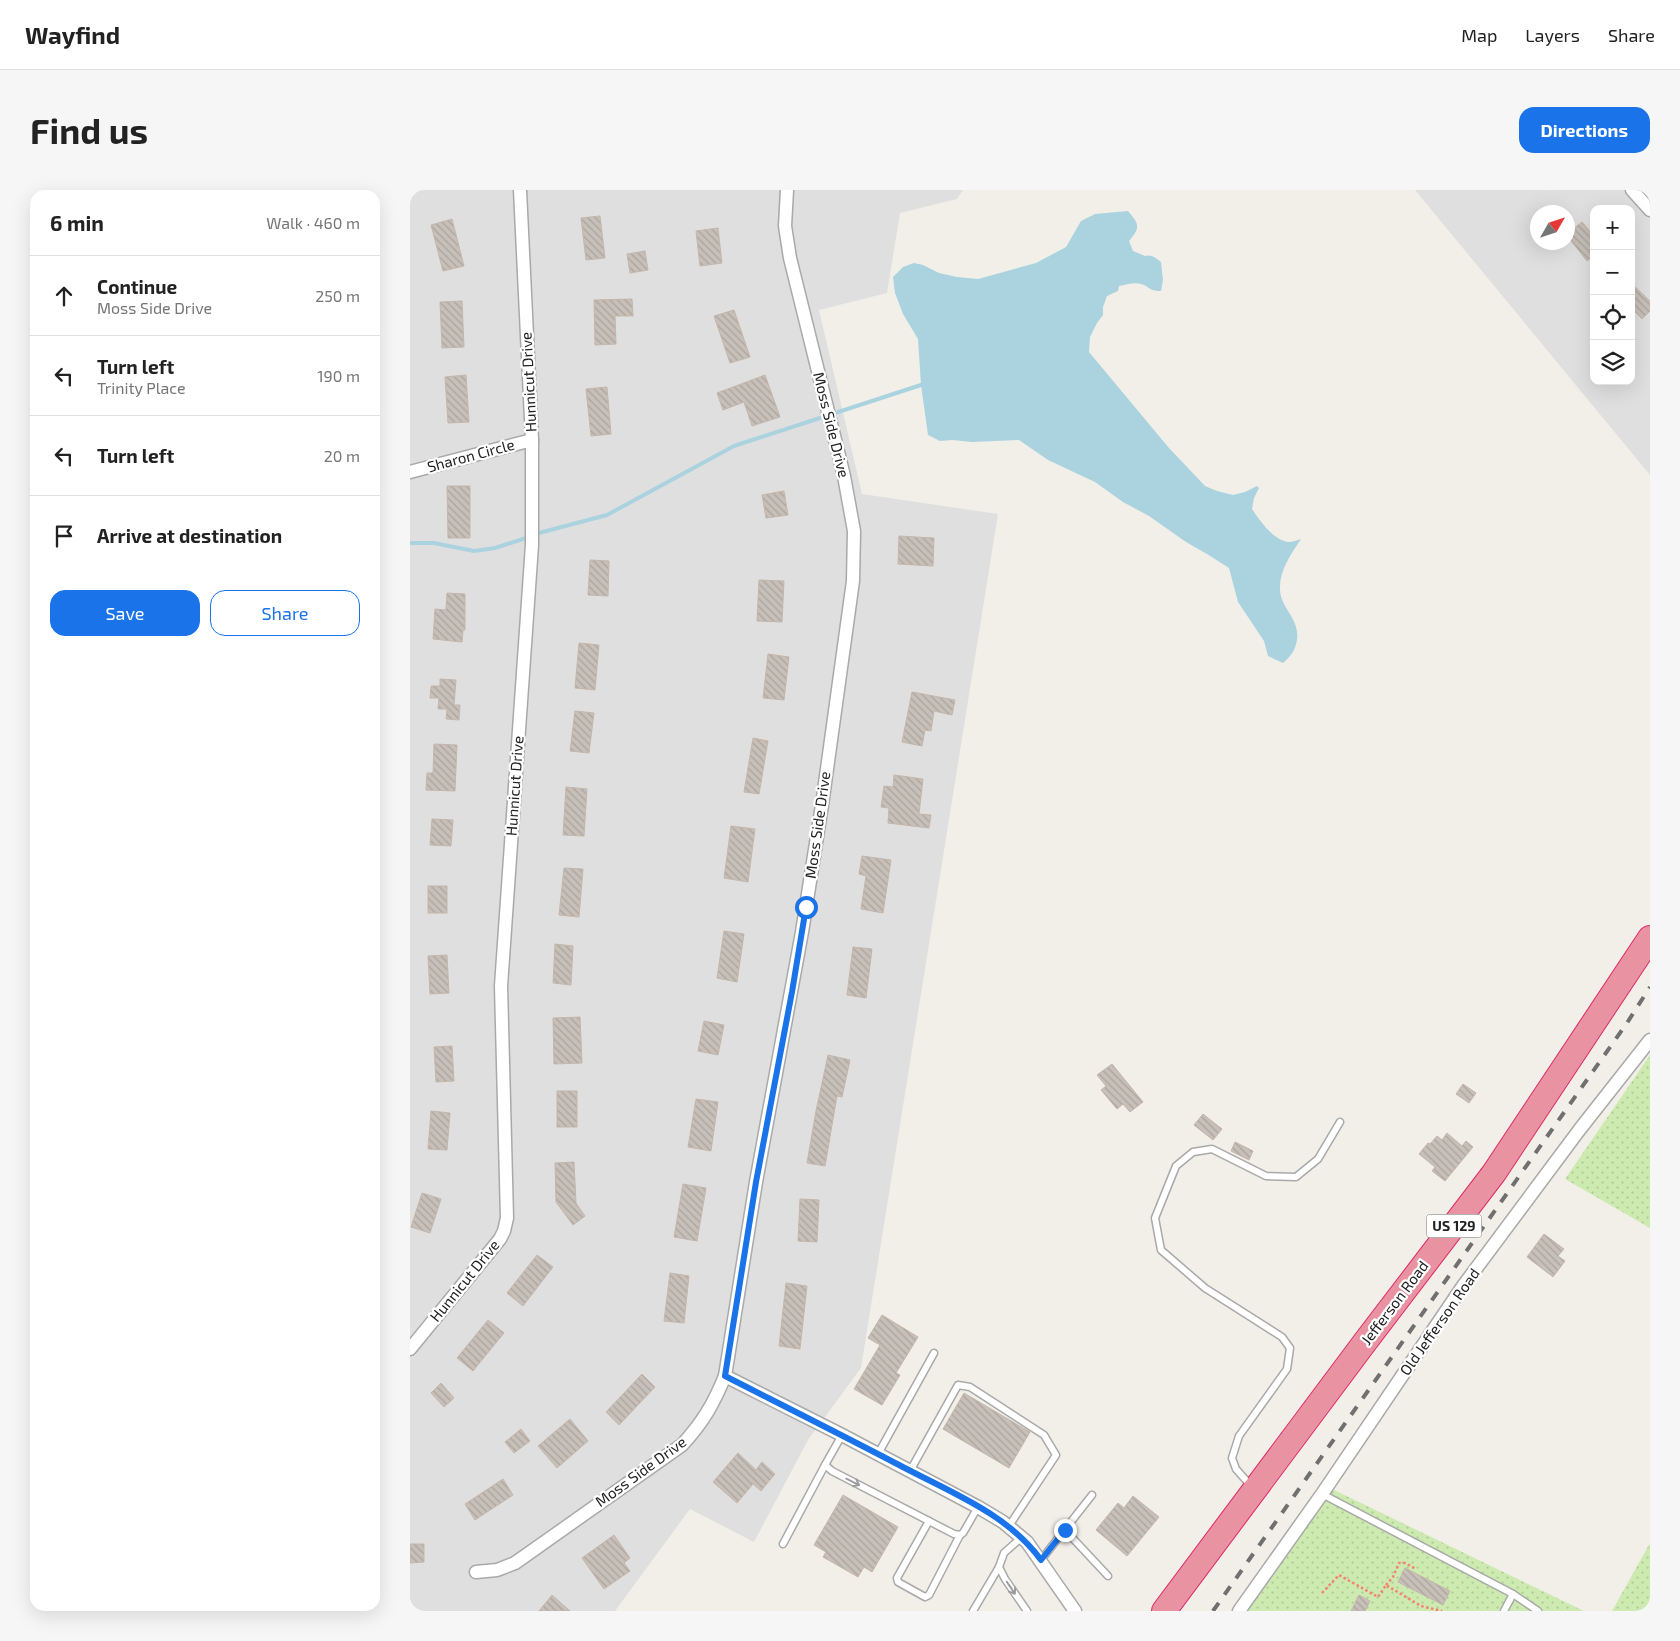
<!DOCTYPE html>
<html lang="en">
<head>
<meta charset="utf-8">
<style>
  :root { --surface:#fff; --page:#f6f6f6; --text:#222; --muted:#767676; --line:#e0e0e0; --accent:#1a73e8 }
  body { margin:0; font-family:"Exo 2",sans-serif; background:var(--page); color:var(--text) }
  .controls { position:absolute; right:15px; top:15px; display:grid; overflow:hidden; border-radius:10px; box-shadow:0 5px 20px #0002 }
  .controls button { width:45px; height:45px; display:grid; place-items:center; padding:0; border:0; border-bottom:1px solid var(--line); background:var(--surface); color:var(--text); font:25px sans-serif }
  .compass { position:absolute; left:1120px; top:15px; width:45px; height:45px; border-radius:50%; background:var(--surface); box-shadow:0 5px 20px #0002; rotate:51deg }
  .stop { position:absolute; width:15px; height:15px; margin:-11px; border:4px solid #1a73e8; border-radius:50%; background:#fff }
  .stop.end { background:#1a73e8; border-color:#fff; box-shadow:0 1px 5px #0008 }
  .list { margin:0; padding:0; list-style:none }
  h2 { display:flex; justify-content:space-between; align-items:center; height:65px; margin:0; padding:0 20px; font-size:21px }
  h2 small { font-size:16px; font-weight:400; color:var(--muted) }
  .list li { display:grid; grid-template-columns:32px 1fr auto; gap:15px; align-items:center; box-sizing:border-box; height:80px; padding:0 20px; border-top:1px solid var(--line) }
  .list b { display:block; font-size:19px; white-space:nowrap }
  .list p { margin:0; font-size:16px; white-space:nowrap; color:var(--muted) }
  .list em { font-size:16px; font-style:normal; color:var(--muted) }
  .actions { display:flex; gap:10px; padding:15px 20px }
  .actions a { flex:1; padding:11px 0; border:1px solid var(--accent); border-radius:15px; text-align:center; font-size:18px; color:var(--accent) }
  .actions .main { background:var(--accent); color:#fff }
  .icon { flex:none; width:28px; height:28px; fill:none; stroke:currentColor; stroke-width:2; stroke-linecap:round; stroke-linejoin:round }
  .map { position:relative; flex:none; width:1240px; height:1421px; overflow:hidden; border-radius:15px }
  header { display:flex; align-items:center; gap:30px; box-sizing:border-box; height:70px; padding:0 25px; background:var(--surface); border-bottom:1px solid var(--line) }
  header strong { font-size:24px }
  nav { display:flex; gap:28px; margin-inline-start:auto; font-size:18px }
  .intro { display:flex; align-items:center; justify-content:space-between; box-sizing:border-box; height:120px; padding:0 30px }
  h1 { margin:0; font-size:35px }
  .button { padding:12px 22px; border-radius:15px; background:var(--accent); color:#fff; font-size:18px; font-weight:700 }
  main { display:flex; gap:30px; padding:0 30px }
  aside { flex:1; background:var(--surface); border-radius:15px; box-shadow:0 5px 20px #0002 }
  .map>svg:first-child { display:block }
  .residential { fill:#e0dfdf; fill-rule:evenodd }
  .grass { fill:url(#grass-dots) }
  .water { fill:#aad3df }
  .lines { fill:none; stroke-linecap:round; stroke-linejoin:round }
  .stream { stroke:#aad3df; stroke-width:4 }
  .building { fill:url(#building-back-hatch); stroke:#c4b6ab }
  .lane-casing { stroke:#a9a9a9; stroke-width:9 }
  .street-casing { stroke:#a9a9a9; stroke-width:15 }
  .highway-casing { stroke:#dc2a67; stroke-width:26 }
  .path { stroke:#fa8072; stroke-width:2.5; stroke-dasharray:2.5 2.5; stroke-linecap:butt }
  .lane { stroke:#fff; stroke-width:6 }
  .street { stroke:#fff; stroke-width:12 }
  .highway { stroke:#e892a2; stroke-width:24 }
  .rail { stroke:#707070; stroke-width:4; stroke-dasharray:10 10; stroke-linecap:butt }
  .oneway { stroke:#9c9c9c }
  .route { stroke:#1a73e8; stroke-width:6 }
  .labels { text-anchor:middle; stroke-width:4.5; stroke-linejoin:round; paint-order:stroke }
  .shield { fill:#fff; stroke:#646464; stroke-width:1 }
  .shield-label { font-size:14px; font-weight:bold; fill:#222 }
  .street-label { font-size:15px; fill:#222; stroke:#fff }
</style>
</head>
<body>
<header>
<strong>Wayfind</strong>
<nav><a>Map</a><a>Layers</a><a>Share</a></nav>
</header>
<div class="intro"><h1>Find us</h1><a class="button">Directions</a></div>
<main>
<aside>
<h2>6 min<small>Walk · 460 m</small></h2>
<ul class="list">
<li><svg class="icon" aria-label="ahead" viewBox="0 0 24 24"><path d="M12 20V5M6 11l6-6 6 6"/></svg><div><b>Continue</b><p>Moss Side Drive</p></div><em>250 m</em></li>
<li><svg class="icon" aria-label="left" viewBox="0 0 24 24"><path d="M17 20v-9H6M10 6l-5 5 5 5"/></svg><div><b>Turn left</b><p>Trinity Place</p></div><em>190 m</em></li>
<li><svg class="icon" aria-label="left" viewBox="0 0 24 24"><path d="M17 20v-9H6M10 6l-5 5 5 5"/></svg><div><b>Turn left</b></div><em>20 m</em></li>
<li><svg class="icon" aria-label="arrive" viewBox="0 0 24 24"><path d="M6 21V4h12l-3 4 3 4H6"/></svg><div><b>Arrive at destination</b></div></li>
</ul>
<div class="actions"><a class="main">Save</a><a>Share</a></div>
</aside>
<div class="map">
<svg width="1240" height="1421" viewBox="0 0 1240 1421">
  <defs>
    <pattern id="grass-dots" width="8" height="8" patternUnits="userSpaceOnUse" patternTransform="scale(1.25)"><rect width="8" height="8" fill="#cdebb0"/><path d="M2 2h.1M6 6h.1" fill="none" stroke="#b0c997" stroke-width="1.8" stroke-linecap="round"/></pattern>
    <pattern id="building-back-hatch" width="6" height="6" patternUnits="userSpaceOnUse" patternTransform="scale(1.25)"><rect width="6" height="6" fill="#c7bfb8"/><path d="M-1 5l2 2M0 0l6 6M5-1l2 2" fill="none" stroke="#aba49e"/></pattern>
  </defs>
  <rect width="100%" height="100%" fill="#f2efe9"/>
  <g class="residential">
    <path d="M0,0h553l-6,9 -57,14 -13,80 -68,17 43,184 136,20 -137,854 -53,72 -54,102 -64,-33 -75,102h-205z"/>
    <path d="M1005,0h235v285zM1184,19h37v172h-37zM1128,22h30v30h-30z"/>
  </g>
  <g class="grass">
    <path d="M1240,865v173l-85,-49z"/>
    <path d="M916,1296l258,125h-350z"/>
    <path d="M1240,1353v68h-38z"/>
  </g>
  <path class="water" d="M718,21c11,13 13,16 1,30l4,10 12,5c6,-2 11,2 16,6l2,18 -2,11c-13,0 -10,-4 -20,-7 -7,-2 -15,1 -22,2l-1,5 -11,5 -4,11v8l-6,8 -7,14 -1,15 80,96 36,38 12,5 16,4 12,-3 12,-6 2,2 -5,10 -2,11c8,12 22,32 37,33 4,0 8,-2 12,-3 -10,15 -22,32 -21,50 0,19 20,29 17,51 -2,11 -6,16 -14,23l-15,-7 -4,-15 -26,-39 -9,-34 -22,-14 -21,-12 -37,-26 -26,-14 -28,-20 -47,-22 -29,-20 -47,2 -20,-2 -12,1 -12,-6 -7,-50 -3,-46 -15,-25 -8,-21 -2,-16 10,-10 11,-4 9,2 16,8 18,4 21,2 58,-16 30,-16 15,-26 14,-7z"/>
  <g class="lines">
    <g class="stream">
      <path d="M125,344l72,-19 127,-69 187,-61"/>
      <path d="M0,353h24l40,8 21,-3 34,-11"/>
    </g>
  </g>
  <g class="building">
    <path d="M190,26l5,42 -19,2 -5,-42z"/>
    <path d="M42,29l12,47 -21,5 -12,-46z"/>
    <path d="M1172,32l12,14v20l-7,5 -19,-24v-4z"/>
    <path d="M308,38l4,35 -22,3 -4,-35z"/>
    <path d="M235,61l3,19 -18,3 -3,-19z"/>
    <path d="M1221,93l19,18v10l-8,8 -11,-11z"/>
    <path d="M222,109l1,17h-18l1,28 -21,1 -1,-45z"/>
    <path d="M52,111l2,46 -22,1 -2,-46z"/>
    <path d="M324,120l16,47 -20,6 -16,-47z"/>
    <path d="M56,185l3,47 -21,1 -3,-46z"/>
    <path d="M355,185l15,42 -28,9 -8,-24 -21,8 -6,-17z"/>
    <path d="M197,197l4,47 -20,2 -5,-47z"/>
    <path d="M37,296h23v52h-22z"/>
    <path d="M374,301l4,24 -22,3 -4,-23z"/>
    <path d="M489,346l35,2 -1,28 -35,-2z"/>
    <path d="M180,370l19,1 -1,35 -20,-1z"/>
    <path d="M349,390l25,1 -2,41 -25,-1z"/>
    <path d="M37,403l18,1v36h-2l-1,12 -29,-3 2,-30 11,1z"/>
    <path d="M169,453l20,2 -4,45 -20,-2z"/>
    <path d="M358,464l21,3 -5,43 -21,-2z"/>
    <path d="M30,489l16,1 -2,25h6l-1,15 -13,-1 1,-10h-9l1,-11h-9l1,-12h9z"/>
    <path d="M502,502l43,8 -3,15 -18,-4 -3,20 -6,-1 -3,16 -20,-4z"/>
    <path d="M165,521l19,2 -5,40 -19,-2z"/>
    <path d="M343,548l15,3 -9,53 -15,-2z"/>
    <path d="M24,554l23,1 -2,46 -29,-1 1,-17h6z"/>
    <path d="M484,585l29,4 -4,35 12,1 -2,13 -41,-5 1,-15 -8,-1 3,-21 9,1z"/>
    <path d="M156,597l21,2 -3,47 -21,-1z"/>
    <path d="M22,629l21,1 -2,26 -21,-1z"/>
    <path d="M321,636l24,3 -7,53 -24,-4z"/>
    <path d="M452,666l29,4 -8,53 -22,-4 5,-33 -7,-2z"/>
    <path d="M154,678l19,1 -4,48 -20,-2z"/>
    <rect x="18" y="696" width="19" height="27"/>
    <path d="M314,741l20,3 -7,48 -20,-4z"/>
    <path d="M145,754l18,2 -2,39 -18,-2z"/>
    <path d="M443,757l19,2 -6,49 -19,-3z"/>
    <path d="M37,765l2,38 -19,1 -2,-38z"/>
    <path d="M170,827l2,46 -28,1 -1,-46z"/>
    <path d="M294,831l20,4 -6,30 -20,-4z"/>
    <path d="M42,856l2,35 -18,1 -2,-35z"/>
    <path d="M418,865l22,5 -8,37 -5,-1 -12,70 -18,-3 9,-52z"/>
    <path d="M702,874l31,38 -13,10 -7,-8 -6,5 -16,-19 5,-4 -9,-11z"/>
    <path d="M1053,894l13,9 -7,10 -13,-9z"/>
    <rect x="147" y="901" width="20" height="36"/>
    <path d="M286,909l22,3 -7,49 -23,-4z"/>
    <path d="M21,921l19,2 -3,37 -19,-1z"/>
    <path d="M793,924l19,15 -9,11 -19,-15z"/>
    <path d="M1037,943l15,13 4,-5 7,6 -28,34 -13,-10 3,-4 -16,-13 9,-11 2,1 7,-8 5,4z"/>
    <path d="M825,952l18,9 -4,9 -18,-9z"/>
    <path d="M164,972l2,41 9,13 -12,9 -17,-23 -1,-39z"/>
    <path d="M273,994l23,4 -9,53 -23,-4z"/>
    <path d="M12,1003l19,6 -11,34 -19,-6z"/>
    <path d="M390,1009l19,1 -2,42 -19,-1z"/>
    <path d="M1134,1044l20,15 -6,7 7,5 -12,16 -26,-20z"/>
    <path d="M127,1065l16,12 -30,39 -16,-13z"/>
    <path d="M260,1083l19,3 -5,47 -20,-2z"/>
    <path d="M376,1093l21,3 -7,63 -21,-3z"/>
    <path d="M472,1125l36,22 -22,36 4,2 -18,30 -28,-16 26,-44 -12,-7z"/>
    <path d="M78,1130l16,13 -31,38 -16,-13z"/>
    <path d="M232,1184l13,13 -36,38 -13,-13z"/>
    <path d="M31,1193l13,15 -10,9 -13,-14z"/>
    <path d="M554,1203l66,39 -21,36 -66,-39z"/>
    <path d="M160,1229l18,22 -31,27 -19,-22z"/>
    <path d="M111,1239l9,12 -16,12 -9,-11z"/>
    <path d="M328,1263l18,17 6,-8 13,12 -14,17 -8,-7 -16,19 -24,-21z"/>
    <path d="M93,1289l10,16 -38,25 -10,-16z"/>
    <path d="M433,1305l55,32 -26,45 -8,-5 -6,10 -35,-20 3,-5 -12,-7z"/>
    <path d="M723,1306l26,21 -32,39 -31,-26 22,-27 6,5z"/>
    <path d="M204,1345l16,23 -6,5 6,8 -26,18 -22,-31z"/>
    <path d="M0,1354h14v18l-14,1z"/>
    <path d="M995,1378l45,23 -7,14 -45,-23z"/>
    <path d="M142,1405l18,16h-31z"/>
    <path d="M949,1405l11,6 -5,10h-14z"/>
  </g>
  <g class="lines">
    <g class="lane-casing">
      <g id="lane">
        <path d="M432,1245l-17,30 7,6 122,63 6,1 3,-2 15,-26"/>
        <path d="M468,1264l56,-101"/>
        <path d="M500,1281l48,-86 12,2 74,48 12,20 -47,71"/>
        <path d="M842,1297l-16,-18 -4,-11 7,-22 48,-67 3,-21 -8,-11 -77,-49 -44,-38 -6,-32 21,-52 17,-14 19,-3 54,27 30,1 22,-18 22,-37"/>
        <path d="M912,1304l191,100 25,17"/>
        <path d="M519,1331l-32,57 1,4 27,15 4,-2 31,-60"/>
        <path d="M655,1340l43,46"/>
        <path d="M612,1347l-18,16 -5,14 6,12 22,32"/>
        <path d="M373,1354l42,-79"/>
        <path d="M631,1370l51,-65"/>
        <path d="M563,1421l26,-44"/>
        <path d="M1094,1421l9,-17"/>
      </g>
    </g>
    <g class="street-casing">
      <g id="street">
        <path d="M1222,0l18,20"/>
        <path d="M0,282l122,-32"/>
        <path d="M0,1159l90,-110 4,-8 3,-13 -6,-232 31,-441v-105l-12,-250"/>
        <path d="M315,1186l117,59 136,72 25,15 24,20 48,69"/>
        <path d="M66,1382l21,-2 18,-7 167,-118c21,-23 31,-40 43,-69l31,-194 46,-250 20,-127 31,-224 1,-50 -10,-55 -54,-218 -5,-32 2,-36"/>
        <path d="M829,1421l83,-117 141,-208 117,-157 70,-89"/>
      </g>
    </g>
    <g class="highway-casing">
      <path id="highway" d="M754,1421l201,-269 129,-169 156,-235"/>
    </g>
    <g class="path">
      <path d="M976,1395l7,-8 6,-14h6l11,6"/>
      <path d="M912,1403l17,-18 39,22 8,-12 35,21 21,5"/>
    </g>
    <use href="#lane" class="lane"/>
    <use href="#street" class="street"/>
    <use href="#highway" class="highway"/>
    <path class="rail" d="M803,1421l414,-588 23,-36"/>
  </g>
  <defs><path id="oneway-shaft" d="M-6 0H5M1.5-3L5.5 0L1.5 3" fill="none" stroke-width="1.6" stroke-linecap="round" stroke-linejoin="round" transform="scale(1.25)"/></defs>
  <g class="oneway">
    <use href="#oneway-shaft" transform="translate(443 1292) rotate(27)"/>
    <use href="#oneway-shaft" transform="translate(601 1398) rotate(56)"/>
  </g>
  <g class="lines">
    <path class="route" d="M396,717l-14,85 -36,190 -31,194c59,30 117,59 176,90 49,26 107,48 140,94l24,-30"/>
  </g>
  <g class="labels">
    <rect class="shield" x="1016.5" y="1024.5" width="55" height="23" rx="4"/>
    <g class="shield-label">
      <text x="1044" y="1041">US 129</text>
    </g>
    <g class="street-label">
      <text transform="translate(119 192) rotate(-93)" y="5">Hunnicut Drive</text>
      <text transform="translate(421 235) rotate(76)" y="5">Moss Side Drive</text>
      <text transform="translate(61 266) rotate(-15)" y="5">Sharon Circle</text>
      <text transform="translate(105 596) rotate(-86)" y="5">Hunnicut Drive</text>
      <text transform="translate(408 635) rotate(-82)" y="5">Moss Side Drive</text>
      <text transform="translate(55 1091) rotate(-51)" y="5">Hunnicut Drive</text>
      <text transform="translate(985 1113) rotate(-53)" y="5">Jefferson Road</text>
      <text transform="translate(1030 1132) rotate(-55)" y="5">Old Jefferson Road</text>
      <text transform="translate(231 1282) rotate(-36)" y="5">Moss Side Drive</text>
    </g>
  </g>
</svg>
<div class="controls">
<button>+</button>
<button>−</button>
<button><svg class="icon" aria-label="locate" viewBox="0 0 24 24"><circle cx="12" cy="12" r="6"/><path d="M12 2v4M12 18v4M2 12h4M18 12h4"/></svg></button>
<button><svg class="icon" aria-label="layers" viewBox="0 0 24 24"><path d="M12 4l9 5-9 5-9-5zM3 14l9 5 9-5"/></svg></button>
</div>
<svg class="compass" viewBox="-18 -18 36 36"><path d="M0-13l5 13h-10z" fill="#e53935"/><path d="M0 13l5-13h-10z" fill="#767676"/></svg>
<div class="stop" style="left:396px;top:717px"></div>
<div class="stop end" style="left:655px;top:1340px"></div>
</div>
</main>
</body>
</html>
